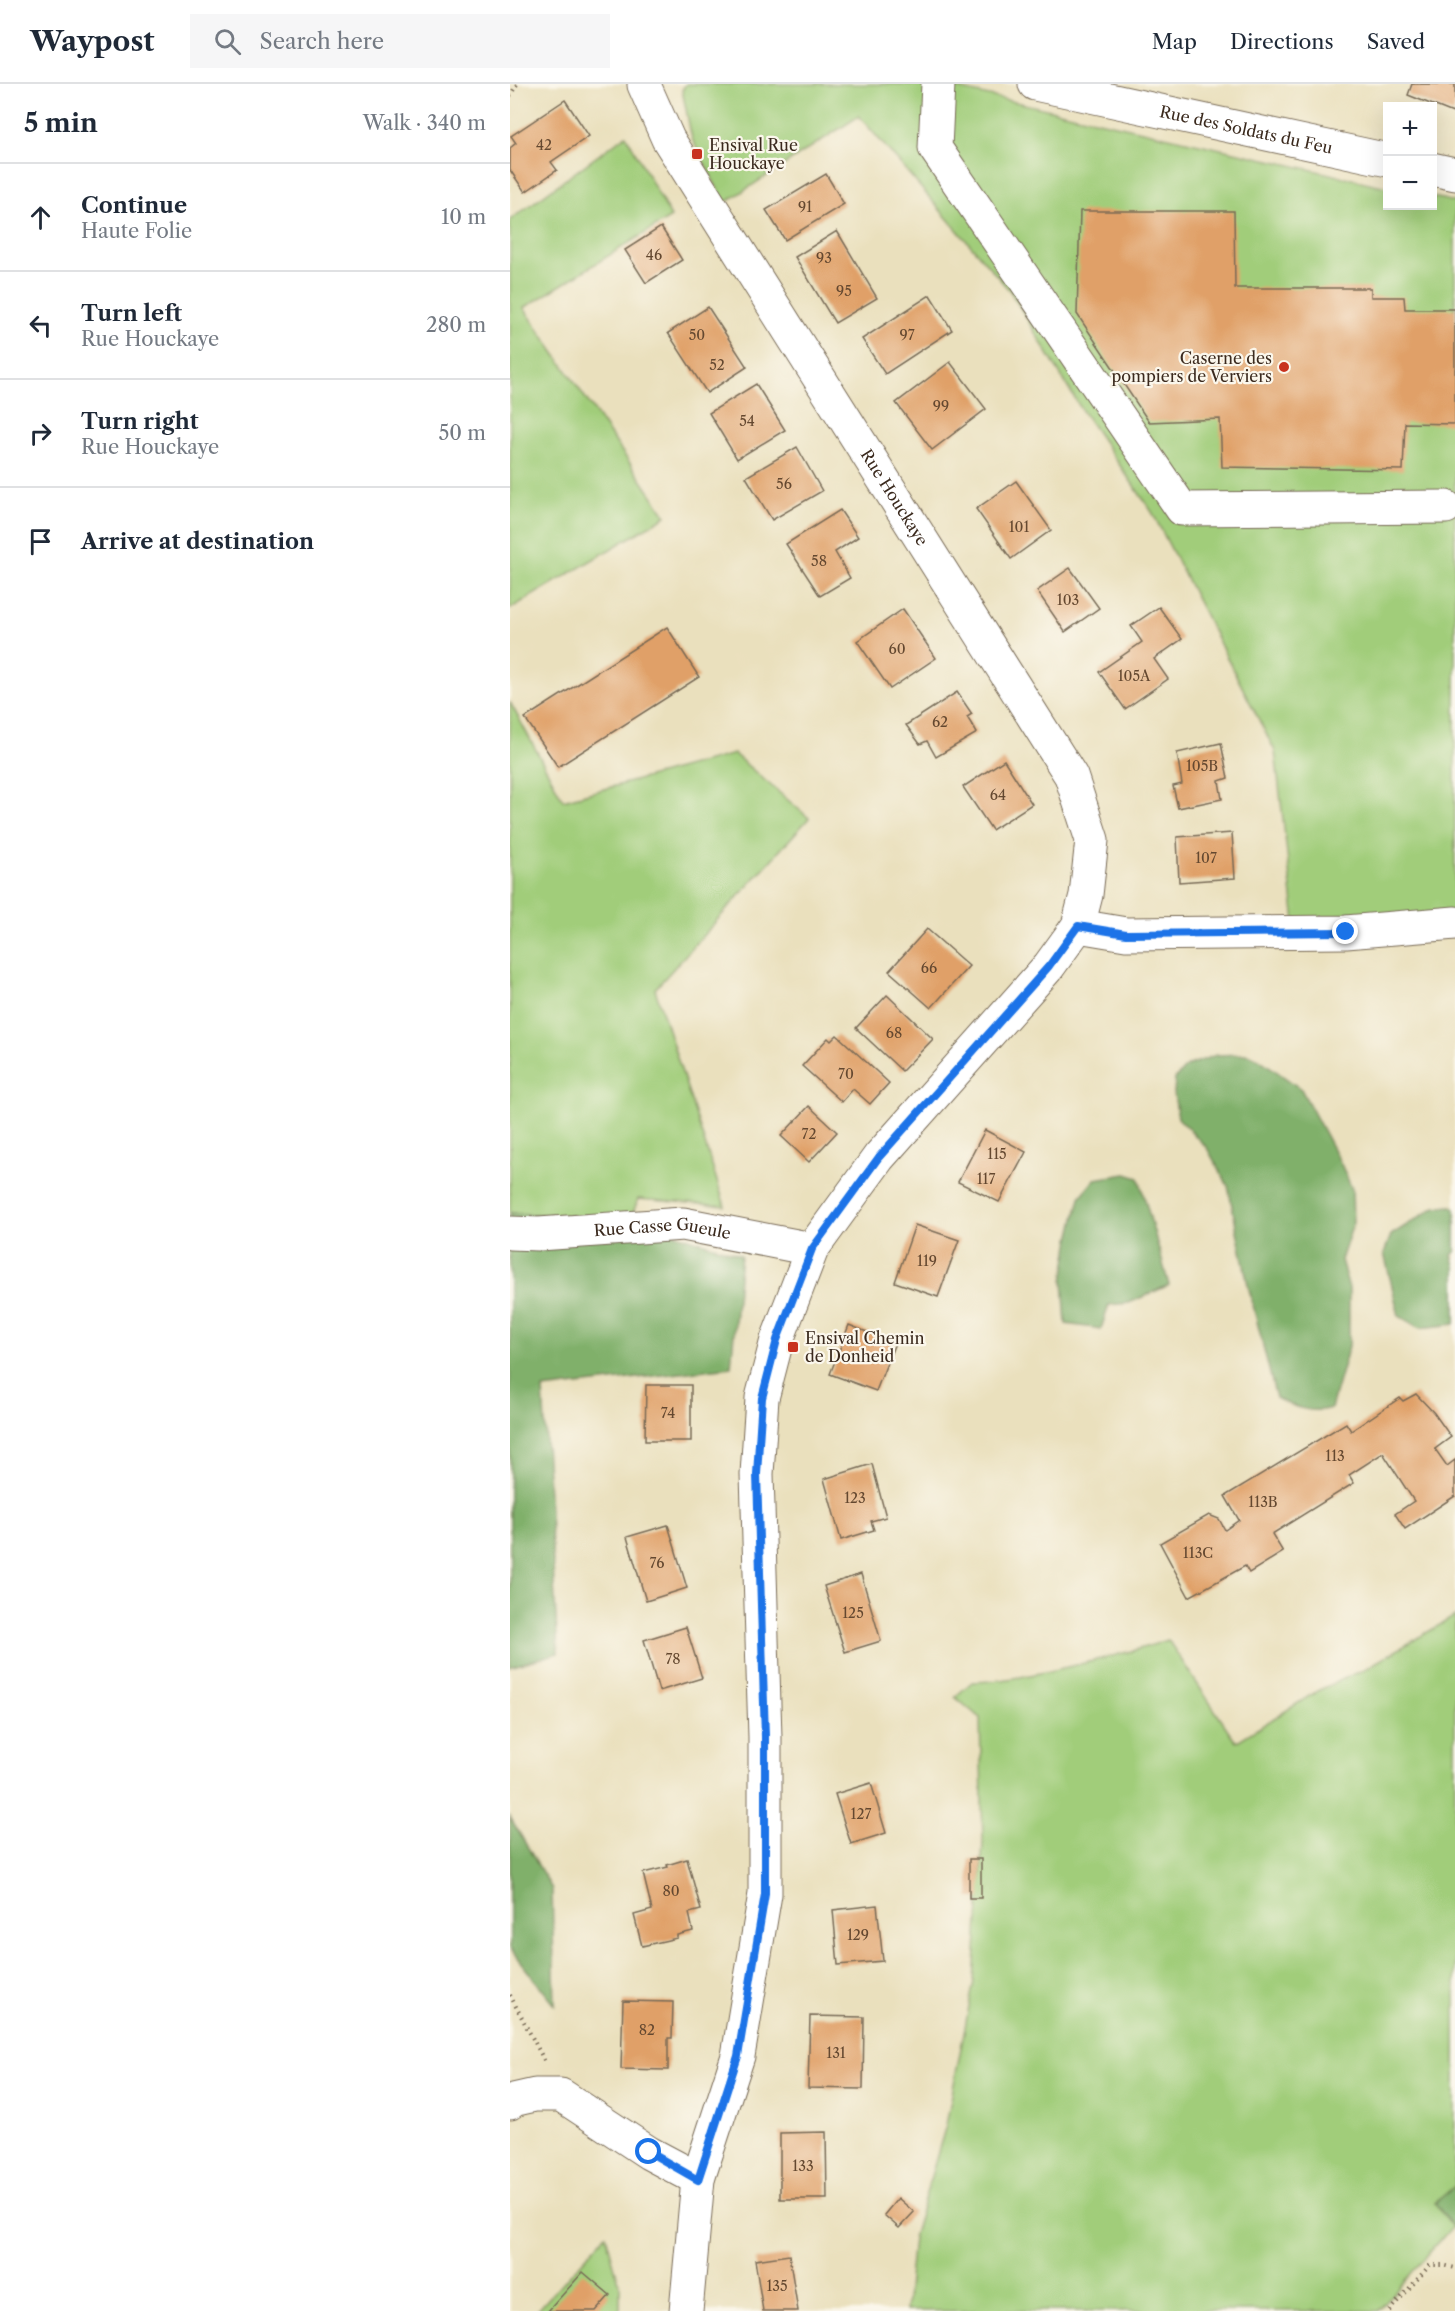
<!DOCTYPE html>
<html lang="en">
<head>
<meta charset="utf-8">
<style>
  :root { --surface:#fff; --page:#f6f6f7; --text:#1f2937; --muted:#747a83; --line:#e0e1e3 }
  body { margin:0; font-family:"Libre Caslon Text",serif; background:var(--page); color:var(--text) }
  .controls { position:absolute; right:18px; top:18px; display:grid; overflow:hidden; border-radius:0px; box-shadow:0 6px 24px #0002 }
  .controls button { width:54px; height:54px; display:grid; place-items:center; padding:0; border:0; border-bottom:2px solid var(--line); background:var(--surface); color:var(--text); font:30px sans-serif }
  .stop { position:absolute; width:18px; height:18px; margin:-14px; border:4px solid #1a73e8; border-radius:50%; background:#fff }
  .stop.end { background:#1a73e8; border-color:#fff; box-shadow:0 2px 6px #0008 }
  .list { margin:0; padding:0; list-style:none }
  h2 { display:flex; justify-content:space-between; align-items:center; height:78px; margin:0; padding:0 24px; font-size:26px }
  h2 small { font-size:20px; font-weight:400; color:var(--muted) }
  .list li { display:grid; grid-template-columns:39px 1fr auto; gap:18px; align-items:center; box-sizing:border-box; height:108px; padding:0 24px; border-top:2px solid var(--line) }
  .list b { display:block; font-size:22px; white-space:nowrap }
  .list p { margin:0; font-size:20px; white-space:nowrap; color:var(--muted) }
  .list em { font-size:20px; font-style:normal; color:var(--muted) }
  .icon { flex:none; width:33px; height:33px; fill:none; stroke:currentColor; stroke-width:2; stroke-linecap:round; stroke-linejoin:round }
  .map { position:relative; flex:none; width:945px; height:2227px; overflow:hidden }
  header { display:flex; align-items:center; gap:36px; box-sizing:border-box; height:84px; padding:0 30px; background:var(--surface); border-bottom:2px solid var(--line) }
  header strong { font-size:28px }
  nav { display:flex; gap:33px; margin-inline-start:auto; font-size:21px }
  .search { width:420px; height:54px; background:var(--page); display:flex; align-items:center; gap:15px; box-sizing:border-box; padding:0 21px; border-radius:0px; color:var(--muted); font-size:22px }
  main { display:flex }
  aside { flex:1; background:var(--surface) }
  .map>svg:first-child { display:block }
  .green { fill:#a1cd7a; stroke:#6e7c4c; stroke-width:1.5 }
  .forest { fill:#80b06a; stroke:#5e6d44; stroke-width:1.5 }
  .building { fill:#e0a068 }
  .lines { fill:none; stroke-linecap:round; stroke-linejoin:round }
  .minor-casing { stroke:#786a56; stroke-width:35 }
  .path { stroke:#786a56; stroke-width:4; stroke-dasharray:1.5 4.5; stroke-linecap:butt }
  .minor { stroke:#fff; stroke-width:33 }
  .route { stroke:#1a73e8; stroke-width:8 }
  .poi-dot { fill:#c8321e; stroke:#fbf7ec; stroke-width:2 }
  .labels { text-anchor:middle; stroke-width:4.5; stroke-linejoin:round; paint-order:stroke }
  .number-label { font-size:14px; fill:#644830 }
  .street-label { font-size:16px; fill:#3b2a1e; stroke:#fbf7ec }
  .poi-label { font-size:16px; fill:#3b2a1e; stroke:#fbf7ec; text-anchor:start }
</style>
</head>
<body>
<header>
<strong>Waypost</strong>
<div class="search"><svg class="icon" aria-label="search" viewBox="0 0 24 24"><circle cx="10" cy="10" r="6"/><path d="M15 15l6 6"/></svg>Search here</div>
<nav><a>Map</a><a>Directions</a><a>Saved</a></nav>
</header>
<main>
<aside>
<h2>5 min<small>Walk · 340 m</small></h2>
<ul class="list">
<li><svg class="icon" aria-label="ahead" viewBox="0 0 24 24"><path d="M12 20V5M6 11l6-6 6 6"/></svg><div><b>Continue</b><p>Haute Folie</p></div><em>10 m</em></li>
<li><svg class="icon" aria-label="left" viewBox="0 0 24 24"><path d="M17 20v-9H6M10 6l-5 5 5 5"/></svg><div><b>Turn left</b><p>Rue Houckaye</p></div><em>280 m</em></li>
<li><svg class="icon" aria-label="right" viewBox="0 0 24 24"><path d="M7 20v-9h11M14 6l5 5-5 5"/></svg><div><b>Turn right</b><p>Rue Houckaye</p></div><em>50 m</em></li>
<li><svg class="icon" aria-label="arrive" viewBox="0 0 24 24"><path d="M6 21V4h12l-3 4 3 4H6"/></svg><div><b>Arrive at destination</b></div></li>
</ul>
</aside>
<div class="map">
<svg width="945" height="2227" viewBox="0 0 945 2227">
  <rect width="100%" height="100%" fill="#fbf7ec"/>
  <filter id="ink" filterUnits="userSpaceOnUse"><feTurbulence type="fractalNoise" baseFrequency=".0167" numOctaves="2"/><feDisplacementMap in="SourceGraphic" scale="12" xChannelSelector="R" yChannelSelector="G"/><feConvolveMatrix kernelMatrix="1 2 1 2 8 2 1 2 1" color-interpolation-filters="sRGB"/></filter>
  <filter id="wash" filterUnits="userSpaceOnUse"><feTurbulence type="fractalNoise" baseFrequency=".008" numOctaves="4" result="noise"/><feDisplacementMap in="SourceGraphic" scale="24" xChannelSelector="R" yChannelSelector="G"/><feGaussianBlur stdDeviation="1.35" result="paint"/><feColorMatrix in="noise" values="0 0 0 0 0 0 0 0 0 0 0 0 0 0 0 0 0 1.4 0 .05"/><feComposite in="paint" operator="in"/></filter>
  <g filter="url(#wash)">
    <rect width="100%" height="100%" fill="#eae0bd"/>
    <g class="green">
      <path d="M176,0h251l450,103 1,19h44l1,-9 22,5v712l-160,8 -20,-171 -123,-239 -69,-100 -73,-121 -151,-175 -134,87 -33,-64 -10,-49z"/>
      <path d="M116,51l45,82 -147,91 142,208 -156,93v-389z"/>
      <path d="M0,618l53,98 171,-46 75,64 -154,171 70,217 -87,-7 -7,20 -121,-6z"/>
      <path d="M945,1532v570l-20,17 17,24 -74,84h-472l7,-73 33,-113 28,-144 9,-139 -3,-124 -25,-21 17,-15c27,0 52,-6 78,-11 40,-9 79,-18 118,-31l68,102 83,-52 44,-20z"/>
      <path d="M96,2151l14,52v24h-83z"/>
    </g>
    <g class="forest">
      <path d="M737,970l12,5 42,30 40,75 11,25 1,35 -12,36 8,28v58l-18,62c-20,6 -38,-1 -55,-10l-28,-113 -20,-99 -21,-38 -29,-30 -4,-24 1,-15 12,-13 29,-11z"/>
      <path d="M616,1090l13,4 30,107 -40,18 -20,2 -8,24 -35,-5 -3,-43 7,-42 10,-42 15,-18z"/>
      <path d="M942,1122l3,2v44l-3,3 3,11v58l-35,4 -21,-12 -15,-63 7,-18 44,-28z"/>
      <path d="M0,1129l121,6 110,36 -10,112 -188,22 15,264 -48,14z"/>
      <path d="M0,1733l42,72 3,116 -45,-56z"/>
      <path d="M945,2102v44l-20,-27z"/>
    </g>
    <g id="blocks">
      <g class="building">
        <path d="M902,0h43v23l-2,6 -45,-18z"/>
        <path d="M55,16l24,36 -38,26 6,8 -32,22 -15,-22v-22l6,-5 -5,-7z"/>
        <path d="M316,90l18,30 -59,36 -19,-30z"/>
        <path d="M570,127h154l1,77h136v9h33l1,12h50v115l-50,-1 -2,47 -181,-3 -2,-48 -71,3 -72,-108z"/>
        <path d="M151,143l21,33 -36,23 -21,-33z"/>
        <path d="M327,147l40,67 -42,25 -40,-66z"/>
        <path d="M420,211l22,35 -67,44 -23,-35z"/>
        <path d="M198,223l39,60 -40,26 -39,-60z"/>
        <path d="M440,278l36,47 -54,41 -36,-47z"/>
        <path d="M246,300l29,46 -48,29 -28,-46z"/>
        <path d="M287,363l25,44 -50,29 -26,-43z"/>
        <path d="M506,397l35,49 -40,29 -35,-50z"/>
        <path d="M330,426l18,27 -23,15 15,26 -30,18 -34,-52z"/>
        <path d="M560,484l29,40 -34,24 -28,-41z"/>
        <path d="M649,523l23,32 -28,20 14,20 -43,30 -26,-37 43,-30 -11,-16z"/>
        <path d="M393,525l33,49 -46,31 -33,-48z"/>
        <path d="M157,543l32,50 -141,90 -33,-49z"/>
        <path d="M447,608l15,22 -5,3 10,16 -41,24 -9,-16 -7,3 -14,-19z"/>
        <path d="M711,659l7,35 -9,3 3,18 -44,9 -5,-22 9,-2 -5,-31z"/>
        <path d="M494,676l28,44 -40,26 -29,-43z"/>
        <path d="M722,749l3,45 -56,4 -2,-45z"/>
        <path d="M417,845l42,37 -38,42 -42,-37z"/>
        <path d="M377,911l46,44 -31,32 -46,-43z"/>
        <path d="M327,951l52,48 -19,21 -17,-15 -11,13 -40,-36 26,-28 3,3z"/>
        <path d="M299,1022l28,26 -28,30 -28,-26z"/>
        <path d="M475,1046l41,22 -27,50 -41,-20z"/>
        <path d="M405,1141l44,15 -21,57 -43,-15z"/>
        <path d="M339,1241l46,18 -19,48 -46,-17z"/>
        <path d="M136,1301h45v56h-46z"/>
        <path d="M906,1310l18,19 17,24 -16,12 12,17 8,-6v36l-50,33 -10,-15 19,-13 -31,-48 -34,22 5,8 -82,51 11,18 -34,21 -4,-7 -56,31 -29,-54 49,-28 10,4 6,11 14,-10 -14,-24 121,-73 5,8 49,-33 3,3z"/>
        <path d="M362,1380l14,53 -15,4 3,9 -33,10 -17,-61z"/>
        <path d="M158,1441l19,63 -41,13 -19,-64z"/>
        <path d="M351,1490l20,67 -36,11 -21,-66z"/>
        <path d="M176,1543l16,51 -43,13 -15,-51z"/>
        <path d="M361,1699l15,50 -35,11 -16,-50z"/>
        <path d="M177,1775l14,51 -12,3 4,18 -16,4v3l-35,8 -8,-31 18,-5 -9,-37 25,-6 -1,-2z"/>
        <rect x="459" y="1775" width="12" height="39"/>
        <path d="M367,1821l6,56 -45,4 -5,-55z"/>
        <path d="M113,1917l50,1 -1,36h-4v32l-47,-1z"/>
        <path d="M300,1932l54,1 -1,72 -55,-1z"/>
        <path d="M316,2048l1,67h-47v-66z"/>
        <path d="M388,2114l16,14 -15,16 -15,-13z"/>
        <path d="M279,2171l9,56h-35l-8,-51z"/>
        <path d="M73,2188l27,23 -14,16h-48z"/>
      </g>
    </g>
  </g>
  <g filter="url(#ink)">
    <use href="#blocks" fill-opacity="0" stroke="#786a56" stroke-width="1.5"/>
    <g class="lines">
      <g class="minor-casing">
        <g id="minor">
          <path d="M428,0l-3,64 247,361 264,-2"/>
          <path id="s1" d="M525,0l353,76"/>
          <path id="s2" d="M134,1l24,54 403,637 21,64 -6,55 -8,31 -29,40 -170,191 -67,92 -35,91 -15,58 -5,76 8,263v157l-27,162 -40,123 -12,132"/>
          <path d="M922,85l23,5"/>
          <path d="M568,842l48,8 220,-2 109,-9"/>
          <path id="s3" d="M0,1149l29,1 144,-10 129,25"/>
          <path d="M0,2019l3,-3 22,-5h26l88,58 49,26"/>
        </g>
      </g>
      <g class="path">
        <path d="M0,12l7,-12"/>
        <path d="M0,1911l35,67"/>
        <path d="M879,2227l41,-46h13l12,3"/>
      </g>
      <use href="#minor" class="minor"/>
    </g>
  </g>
  <g class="lines" filter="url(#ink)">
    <path class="route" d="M139,2068l49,28 40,-124 27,-162v-157l-8,-263 5,-76 15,-58 35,-91 67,-92 170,-191 29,-40 48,8 220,-2"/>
  </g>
  <g class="poi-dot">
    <rect x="181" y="64" width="12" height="12" rx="3"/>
    <circle cx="774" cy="283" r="6"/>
    <rect x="277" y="1257" width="12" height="12" rx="3"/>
  </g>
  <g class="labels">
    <g class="number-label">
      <text x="34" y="66">42</text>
      <text x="295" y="128">91</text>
      <text x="144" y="176">46</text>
      <text x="314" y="179">93</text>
      <text x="334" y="212">95</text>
      <text x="187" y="256">50</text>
      <text x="397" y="256">97</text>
      <text x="207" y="286">52</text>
      <text x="431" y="327">99</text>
      <text x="237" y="342">54</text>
      <text x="274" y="405">56</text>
      <text x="509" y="448">101</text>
      <text x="309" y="482">58</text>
      <text x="558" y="521">103</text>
      <text x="387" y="570">60</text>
      <text x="624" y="597">105A</text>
      <text x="430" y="643">62</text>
      <text x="692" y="687">105B</text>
      <text x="488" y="716">64</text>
      <text x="696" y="779">107</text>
      <text x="419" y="889">66</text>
      <text x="384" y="954">68</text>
      <text x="336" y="995">70</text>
      <text x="299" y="1055">72</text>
      <text x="487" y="1075">115</text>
      <text x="476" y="1100">117</text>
      <text x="417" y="1182">119</text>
      <text x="158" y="1334">74</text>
      <text x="825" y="1377">113</text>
      <text x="345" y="1419">123</text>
      <text x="753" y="1423">113B</text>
      <text x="688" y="1474">113C</text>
      <text x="147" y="1484">76</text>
      <text x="343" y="1534">125</text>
      <text x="163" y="1580">78</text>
      <text x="351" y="1735">127</text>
      <text x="161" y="1812">80</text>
      <text x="348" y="1856">129</text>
      <text x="137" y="1951">82</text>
      <text x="326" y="1974">131</text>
      <text x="293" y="2087">133</text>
      <text x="267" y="2207">135</text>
    </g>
    <g class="street-label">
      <text dy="6" stroke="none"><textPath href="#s1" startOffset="216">Rue des Soldats du Feu</textPath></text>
      <text dy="6" stroke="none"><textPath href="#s2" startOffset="483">Rue Houckaye</textPath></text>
      <text dy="6" stroke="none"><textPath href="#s3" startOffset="153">Rue Casse Gueule</textPath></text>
    </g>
    <g class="poi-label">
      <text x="199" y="67">Ensival Rue<tspan x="199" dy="18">Houckaye</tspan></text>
      <text x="762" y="280" text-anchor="end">Caserne des<tspan x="762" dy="18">pompiers de Verviers</tspan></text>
      <text x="295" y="1260">Ensival Chemin<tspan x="295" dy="18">de Donheid</tspan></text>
    </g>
  </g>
</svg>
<div class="controls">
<button>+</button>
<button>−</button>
</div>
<div class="stop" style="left:139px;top:2068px"></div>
<div class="stop end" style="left:836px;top:848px"></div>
</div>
</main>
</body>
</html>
